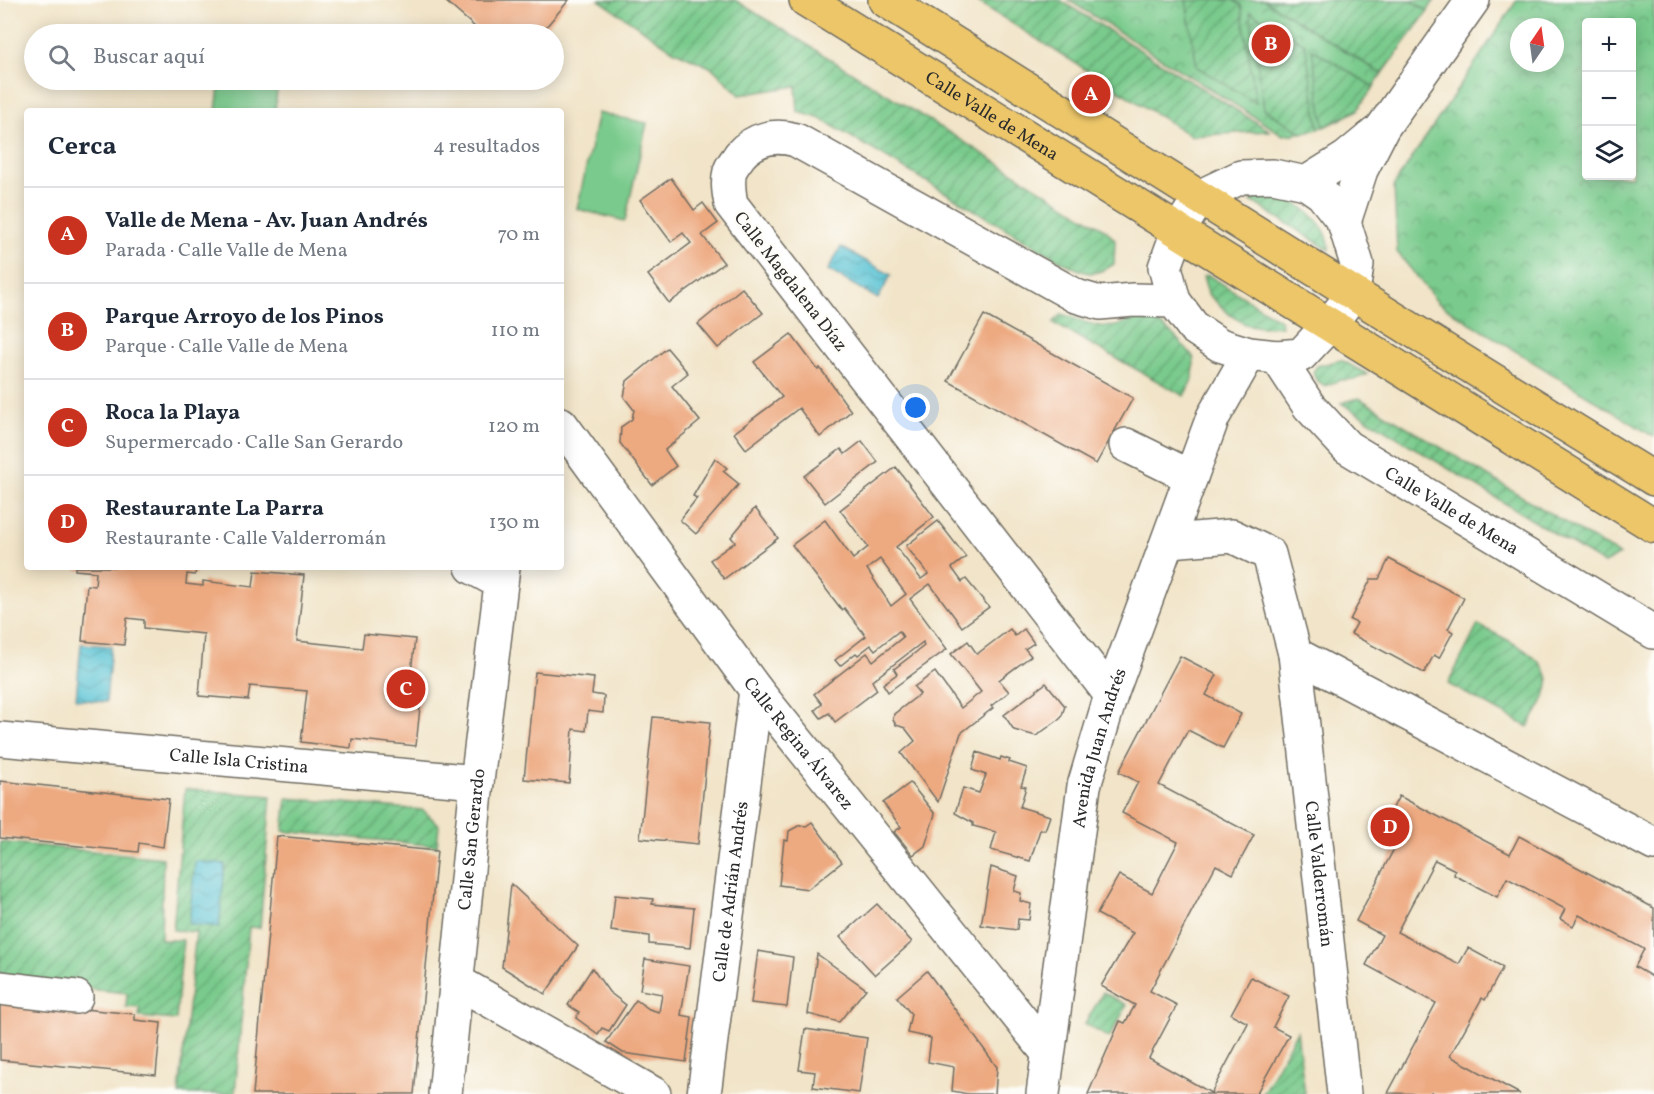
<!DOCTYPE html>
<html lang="es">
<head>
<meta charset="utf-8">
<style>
  :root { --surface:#fff; --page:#f6f6f7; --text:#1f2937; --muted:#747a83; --line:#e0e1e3; --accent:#c8321e }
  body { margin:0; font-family:Vollkorn,serif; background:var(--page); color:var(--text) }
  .controls { position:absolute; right:18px; top:18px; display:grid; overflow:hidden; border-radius:6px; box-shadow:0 3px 15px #0003 }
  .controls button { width:54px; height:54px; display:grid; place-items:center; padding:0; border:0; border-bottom:2px solid var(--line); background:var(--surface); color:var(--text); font:30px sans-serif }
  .compass { position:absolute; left:1510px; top:18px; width:54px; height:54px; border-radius:50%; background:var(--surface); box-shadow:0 3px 15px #0003; rotate:13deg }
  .you { position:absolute; left:916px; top:408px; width:21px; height:21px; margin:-15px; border:4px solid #fff; border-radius:50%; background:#1a73e8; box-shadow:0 0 0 9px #1a73e833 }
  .badge { display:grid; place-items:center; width:39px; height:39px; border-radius:50%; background:var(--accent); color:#fff; font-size:20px; font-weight:700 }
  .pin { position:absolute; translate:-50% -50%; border:3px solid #fff; box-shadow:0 2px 6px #0006 }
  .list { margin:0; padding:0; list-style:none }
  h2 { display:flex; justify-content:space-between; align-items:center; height:78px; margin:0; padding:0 24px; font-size:26px }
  h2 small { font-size:20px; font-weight:400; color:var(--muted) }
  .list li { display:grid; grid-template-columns:39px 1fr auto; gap:18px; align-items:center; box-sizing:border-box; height:96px; padding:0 24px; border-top:2px solid var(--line) }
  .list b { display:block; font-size:22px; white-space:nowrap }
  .list p { margin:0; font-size:20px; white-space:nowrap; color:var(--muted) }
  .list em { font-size:20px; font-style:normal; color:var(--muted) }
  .icon { flex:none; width:33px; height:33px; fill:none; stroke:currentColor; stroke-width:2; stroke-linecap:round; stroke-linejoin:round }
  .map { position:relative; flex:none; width:1654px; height:1094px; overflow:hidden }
  .search { position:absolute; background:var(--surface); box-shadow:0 3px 15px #0003; left:24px; top:24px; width:540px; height:66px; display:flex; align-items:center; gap:15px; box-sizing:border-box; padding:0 21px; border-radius:33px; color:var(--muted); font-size:22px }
  .panel { position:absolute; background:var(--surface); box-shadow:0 3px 15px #0003; left:24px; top:108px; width:540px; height:462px; border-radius:6px }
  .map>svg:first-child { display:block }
  .park { fill:url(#park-crowns); stroke:#527a5c; stroke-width:1.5; fill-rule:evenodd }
  .garden { fill:url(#garden-furrows); stroke:#527a5c; stroke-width:1.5 }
  .pitch { fill:#79ca8c; stroke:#527a5c; stroke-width:1.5 }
  .water { fill:url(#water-waves); stroke:#427780; stroke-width:1.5 }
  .building { fill:#eda980; fill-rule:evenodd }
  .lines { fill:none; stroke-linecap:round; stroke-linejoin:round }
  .minor-casing { stroke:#706c62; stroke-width:36 }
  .major-casing { stroke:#706c62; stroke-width:36 }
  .minor { stroke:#fff; stroke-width:33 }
  .major { stroke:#ecc669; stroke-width:33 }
  .labels { text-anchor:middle; stroke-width:5; stroke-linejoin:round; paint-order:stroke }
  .street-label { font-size:18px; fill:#2b2b2b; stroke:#fdfcf7 }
</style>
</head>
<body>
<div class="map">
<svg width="1654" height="1094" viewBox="0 0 1654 1094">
  <defs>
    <pattern id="park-crowns" width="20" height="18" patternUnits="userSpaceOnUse" patternTransform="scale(1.5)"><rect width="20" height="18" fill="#79ca8c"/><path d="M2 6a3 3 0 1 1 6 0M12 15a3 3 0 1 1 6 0" fill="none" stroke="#63a473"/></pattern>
    <pattern id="garden-furrows" width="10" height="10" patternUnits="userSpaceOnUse" patternTransform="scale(1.5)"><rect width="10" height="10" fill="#79ca8c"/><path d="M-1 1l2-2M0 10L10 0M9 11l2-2" fill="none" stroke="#63a473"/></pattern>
    <pattern id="water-waves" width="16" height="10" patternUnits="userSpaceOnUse" patternTransform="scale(1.5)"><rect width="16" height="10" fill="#59c3d4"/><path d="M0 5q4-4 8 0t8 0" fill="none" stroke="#4a9fac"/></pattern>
  </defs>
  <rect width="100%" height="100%" fill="#fdfcf7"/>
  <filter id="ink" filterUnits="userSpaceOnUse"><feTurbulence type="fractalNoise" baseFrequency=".0167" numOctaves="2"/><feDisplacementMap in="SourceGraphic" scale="12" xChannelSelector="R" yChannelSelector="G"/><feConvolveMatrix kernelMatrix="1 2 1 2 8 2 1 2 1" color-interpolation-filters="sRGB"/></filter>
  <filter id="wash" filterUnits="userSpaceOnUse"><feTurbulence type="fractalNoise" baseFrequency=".008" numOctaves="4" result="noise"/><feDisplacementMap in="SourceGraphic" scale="24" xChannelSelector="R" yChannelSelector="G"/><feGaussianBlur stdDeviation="1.35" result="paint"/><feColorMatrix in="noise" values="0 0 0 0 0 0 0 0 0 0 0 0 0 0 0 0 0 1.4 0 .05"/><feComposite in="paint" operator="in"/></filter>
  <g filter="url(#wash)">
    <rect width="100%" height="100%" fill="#f1e4c8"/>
    <g class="park">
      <path d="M1068,0h367l-78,110c-23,15 -46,23 -74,25z"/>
      <path d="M1517,0h137v437l-216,-134 -41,-51 -3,-67zM1586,22h46v154h-46zM1519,27h36v36h-36z"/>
    </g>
    <g class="garden">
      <path d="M599,0h136l371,230 9,10 -1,24c-25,16 -30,8 -55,-4l-238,-141 -23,-7 -2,-26 -56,9 -28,-27 -39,-18z"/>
      <path d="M975,0h85l210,131 -79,5z"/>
      <path d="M1186,0h47l8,5 15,98 -59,-36z"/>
      <path d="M1264,0h146l18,11 -46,63z"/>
      <path d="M1250,12l55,32 14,85 -17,4 -38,-24z"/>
      <path d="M1312,49l62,38 -17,23 -33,17z"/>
      <path d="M1266,195c7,1 16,2 23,5 17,8 42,28 40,50l-78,-49 5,-5z"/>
      <path d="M1208,275l72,45 2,6 -22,1 -15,-3 -15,-9 -22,-21 -5,-18z"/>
      <path d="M1062,314c16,5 36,15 54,12 6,-1 12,-6 18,-7 27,-3 45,21 60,39l-1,21 -9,17 -131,-73z"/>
      <path d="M1341,360l26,14 -11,5 -16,1 -15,6 -9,-6 -3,-8 4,-6z"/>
      <path d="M1359,398l260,157 -15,9 -263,-161z"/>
      <path d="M1478,625c22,12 79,33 69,65 -4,13 -13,25 -19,37l-80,-43z"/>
      <path d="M185,789l86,7 -11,132 -11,-1 -14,167h-56l17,-162 -23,-2z"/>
      <path d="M287,798l136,12 16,15 -2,21 -154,-15z"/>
      <path d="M0,842l163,16 -2,82h22l-7,80 -37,-3 1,-9 -14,-1 1,-14 -127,-13z"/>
      <path d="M1103,992l24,13 -18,33 -24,-14z"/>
      <path d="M1297,1031l8,63h-43z"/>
    </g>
    <g class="pitch">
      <path d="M220,80h58l-3,31h-59z"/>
      <path d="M598,113l49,10 -22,98 -48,-12z"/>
    </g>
    <g class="water">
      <path d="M841,247l50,28 -13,24 -50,-29z"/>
      <path d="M81,644l30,2 -5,56 -30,-3z"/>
      <path d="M195,861l30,3 -6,63 -30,-3z"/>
    </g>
    <g id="blocks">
      <g class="building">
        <path d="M444,0h125l-29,34h-57z"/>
        <path d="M671,178l23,32 9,-7 15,20 -16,12 22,28 -55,40 -21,-28 43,-32 -8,-10 -12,9 -31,-42z"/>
        <path d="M742,288l21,25 -45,35 -20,-24z"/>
        <path d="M984,315l149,83 -37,66 -148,-83z"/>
        <path d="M791,334l27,36 2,-2 31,43 -31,26 -21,-29 -53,41 -12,-16 48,-36 -28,-35z"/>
        <path d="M667,348l21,25 -16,13 28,35 -35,29 11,16 -24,19 -32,-42 1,-16 11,-8 2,-9 -10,-13 3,-16z"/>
        <path d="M862,441l16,21 -53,41 -21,-27 37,-27 4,5z"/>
        <path d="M715,458l12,10 -4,3 16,13 -43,50 -16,-14 17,-22 -4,-2z"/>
        <path d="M896,467l38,50 -38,30 25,32 7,-5 -22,-28 32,-25 28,36 -14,11 10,14 4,-3 23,28 -27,20 -32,-43 -20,15 37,50 -59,43 -5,-8 14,-10 -3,-5 30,-23 -1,-4 -51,39 5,9 -42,32 -6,-9 -8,5 -6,-8 7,-6 -8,-10 53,-41 6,8 30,-24 -4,-6 -24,19 -4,-5 -13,10 -2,-2 -16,13 -5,-6 31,-24 -22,-28 -2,2 -50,-65 33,-25 28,39 15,-12 -28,-37zM880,559l26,35 -15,12 -24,-37z"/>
        <path d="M755,508l23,30 -54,41 -14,-19 25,-18 -4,-5z"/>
        <path d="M1389,559l75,39 -16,31 5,3 -14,26 -5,-3 -10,18 -73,-39 6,-11 -7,-3 21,-41h8z"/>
        <path d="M75,567h121l-1,8 -8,-1 -1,10 17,2v-5l50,6 2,-16 49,4 -7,66 65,7 2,-14 51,5 -7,58 13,1 -5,48 -64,-7 -1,9 -50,-6 6,-51 -57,-5 -2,14 -49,-4 5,-62 -60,-6v-8l-17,-2 -3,27 -42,-4 5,-56 8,1 1,-14 -21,-2z"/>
        <path d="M1010,629l5,7 9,-7 10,14 -9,6 6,7 -32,24 10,12 -18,14 2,2 -32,25 -23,69 -37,-49 14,-12 -10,-13 -9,-3 -3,-5 1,-6 26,-20 -6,-7 21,-15 26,36 20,-16 -30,-38 17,-13 9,13z"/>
        <path d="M1180,656l37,19 -11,20 35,19 -18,34 -35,-18 -29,55 95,50 -21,39 -17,-9 -66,126 27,14 -28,53 62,35 37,-70 -17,-9 20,-37 38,19 -16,31 16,8 -33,59h-168l32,-73 5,2 10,-18 -34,-19 32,-53 -36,-19 22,-39 33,18 26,-51 -56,-29 16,-31 -19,-10z"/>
        <path d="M535,672l59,6 -2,16 12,2 -1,17 -15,-2 -2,20 -13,-2 -4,54 -45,-4z"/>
        <path d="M1046,683l19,23 -4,12 -25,18 -22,-6 -10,-15z"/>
        <path d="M653,717l57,5 -12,122 -58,-6z"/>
        <path d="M977,752l23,8 1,-3 9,3 -1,2 18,6 -6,18 5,1 -6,20 30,9 -5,14h-5l-10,31 -39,-11 5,-18 -23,-6v-3l-18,-10 8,-25 16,5 7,-18 -14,-5z"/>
        <path d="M0,781l169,18 -6,48 -24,-4 -1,9 -138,-14z"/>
        <path d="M910,783l25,31 -10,32 -12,9 -19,-23 7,-5 -18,-24z"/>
        <path d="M1399,796l111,58 9,-18 135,72v70l-19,-11 9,-18 -65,-34 -6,11 -13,-7 5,-10 -58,-31 -10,19 -43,-22 1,-5 -20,-10 -38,72 62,32 9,-16 35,19 -18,33 -3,-2 -32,58 70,38h-84l-5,-2 -1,2 -42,-1 48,-90 -70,-38 16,-30 -26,-14 41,-78 -17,-10z"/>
        <path d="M812,822l30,40 -34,27 -29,-4 5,-45 4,1 1,-10 11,-6 6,1z"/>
        <path d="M277,836l160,15 -23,243h-161z"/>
        <path d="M991,867l27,9 -4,15 7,2 -1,8 11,3 -2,16 -11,-1 -1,11 -36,-5z"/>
        <path d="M511,884l67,62 -33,48 -43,-27z"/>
        <path d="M615,895l38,4 -1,5 42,4 -4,40 -41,-4v-8l-38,-5z"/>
        <path d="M877,904l35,38 -37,33 -35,-38z"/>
        <path d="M758,951l35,6 -6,50 -36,-4z"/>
        <path d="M817,954l49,35 -27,33 -31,-8z"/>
        <path d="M645,959l44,7 -8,49 11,2 -6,45 -63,-9 -17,-11 30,-42 13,9 10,3 3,-18 -22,-4z"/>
        <path d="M592,968l17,24 17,13 -17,26 -7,-3 -4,6 -22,-16 3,-6 -11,-7z"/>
        <path d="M927,971l70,96 -2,27h-27l-16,-3 2,-24 -26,-5 3,-24 -24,-5 4,-19 -14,-17z"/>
        <path d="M0,1001l135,13v6l26,3 -5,52 -156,-15z"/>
        <path d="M805,1029l62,9 -8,55 -46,-6 2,-15 -16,-2z"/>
      </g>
    </g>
  </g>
  <g filter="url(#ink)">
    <use href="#blocks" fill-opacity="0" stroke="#706c62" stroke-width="1.5"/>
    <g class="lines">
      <g class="minor-casing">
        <g id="minor">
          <path d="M1273,176l33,7 16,11 22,28 13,42 -4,30 -24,31 -28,30 -24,2 -28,-3 -29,-9 -26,-17 -20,-27 -9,-34 13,-36 23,-35 40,-19z"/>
          <path d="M1306,183l40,-25 29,-24"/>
          <path d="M1344,222l17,-52 22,-43 90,-127"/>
          <path id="s1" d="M1277,357l32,49 38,41 307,185"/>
          <path id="s2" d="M561,424l195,266 292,363"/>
          <path d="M1126,445l65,32"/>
          <path id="s3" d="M1169,541l63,-5 37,18 26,100 49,440"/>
          <path d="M472,567l29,16"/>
          <path d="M1295,654l359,190"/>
          <path d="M1111,695l-380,-491c-2,-11 -4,-22 -1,-33 2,-6 7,-11 10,-16 15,-17 35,-21 56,-15l280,156 24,7 33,-3 41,1"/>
          <path id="s4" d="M0,739l477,43"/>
          <path d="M456,981l198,113"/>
          <path d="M0,988l76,9"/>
          <path id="s5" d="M445,1094l32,-312 26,-215"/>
          <path id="s6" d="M704,1094l52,-404"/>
          <path id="s7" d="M1043,1094l41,-308 27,-91 102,-278 36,-63"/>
        </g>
      </g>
      <g class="major-casing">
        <g id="major">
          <path id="s8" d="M806,0l848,526"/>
          <path d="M885,0c256,160 511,322 769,479"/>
        </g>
      </g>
      <use href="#minor" class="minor"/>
      <use href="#major" class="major"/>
    </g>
  </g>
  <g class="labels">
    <g class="street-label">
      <text dy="6" stroke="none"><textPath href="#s8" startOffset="219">Calle Valle de Mena</textPath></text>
      <text transform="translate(791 281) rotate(52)" y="6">Calle Magdalena Díaz</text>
      <text dy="6" stroke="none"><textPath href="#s1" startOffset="237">Calle Valle de Mena</textPath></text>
      <text dy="6" stroke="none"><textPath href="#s2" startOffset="398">Calle Regina Álvarez</textPath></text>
      <text dy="6" stroke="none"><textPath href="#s7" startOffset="351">Avenida Juan Andrés</textPath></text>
      <text dy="6" stroke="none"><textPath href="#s4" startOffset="240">Calle Isla Cristina</textPath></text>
      <text dy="6" stroke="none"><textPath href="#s5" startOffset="256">Calle San Gerardo</textPath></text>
      <text dy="6" stroke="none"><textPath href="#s3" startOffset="429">Calle Valderromán</textPath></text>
      <text dy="6" stroke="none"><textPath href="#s6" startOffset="204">Calle de Adrián Andrés</textPath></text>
    </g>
  </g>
</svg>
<div class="controls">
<button>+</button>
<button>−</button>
<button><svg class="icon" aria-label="layers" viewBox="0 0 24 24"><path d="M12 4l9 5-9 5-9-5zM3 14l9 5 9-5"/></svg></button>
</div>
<svg class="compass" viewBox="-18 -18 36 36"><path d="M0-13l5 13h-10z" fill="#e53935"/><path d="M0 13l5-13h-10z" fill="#747a83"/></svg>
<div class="you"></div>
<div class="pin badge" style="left:1091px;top:94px">A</div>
<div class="pin badge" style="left:1271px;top:44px">B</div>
<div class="pin badge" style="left:406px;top:689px">C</div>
<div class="pin badge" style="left:1390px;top:827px">D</div>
<div class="search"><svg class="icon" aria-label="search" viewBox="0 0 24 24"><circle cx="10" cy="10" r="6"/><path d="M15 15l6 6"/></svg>Buscar aquí</div>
<section class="panel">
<h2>Cerca<small>4 resultados</small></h2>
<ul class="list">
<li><span class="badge">A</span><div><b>Valle de Mena - Av. Juan Andrés</b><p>Parada · Calle Valle de Mena</p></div><em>70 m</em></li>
<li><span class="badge">B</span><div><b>Parque Arroyo de los Pinos</b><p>Parque · Calle Valle de Mena</p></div><em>110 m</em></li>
<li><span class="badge">C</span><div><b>Roca la Playa</b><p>Supermercado · Calle San Gerardo</p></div><em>120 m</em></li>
<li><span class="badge">D</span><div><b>Restaurante La Parra</b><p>Restaurante · Calle Valderromán</p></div><em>130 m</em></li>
</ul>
</section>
</div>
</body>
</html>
